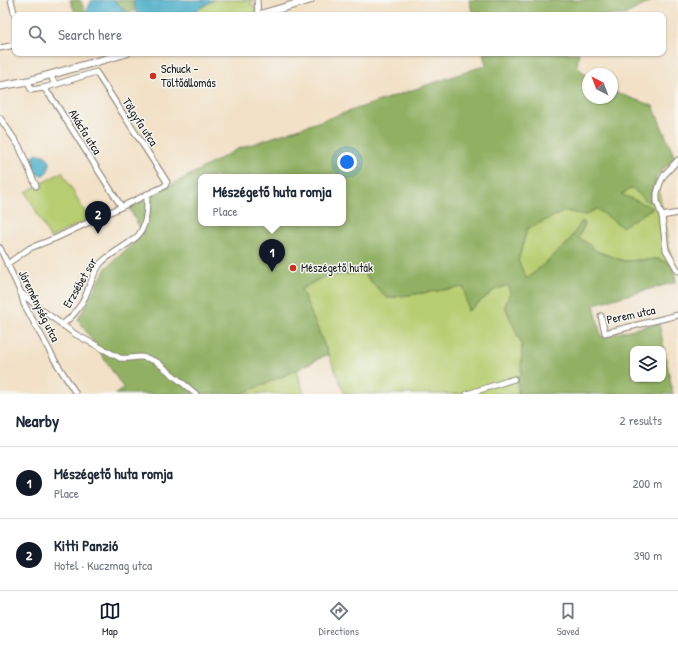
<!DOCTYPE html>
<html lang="en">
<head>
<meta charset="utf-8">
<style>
  :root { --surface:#fff; --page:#f2f2f3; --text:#1f2937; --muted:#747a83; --line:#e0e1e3; --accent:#111827 }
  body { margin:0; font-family:"Patrick Hand",sans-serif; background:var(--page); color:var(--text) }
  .controls { position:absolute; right:12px; bottom:12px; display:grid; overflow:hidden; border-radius:8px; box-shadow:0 1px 3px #0004 }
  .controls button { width:36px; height:36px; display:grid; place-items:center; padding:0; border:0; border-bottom:1px solid var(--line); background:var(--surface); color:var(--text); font:20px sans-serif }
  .compass { position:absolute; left:582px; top:68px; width:36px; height:36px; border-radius:50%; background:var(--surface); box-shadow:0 1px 3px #0004; rotate:318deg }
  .you { position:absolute; left:347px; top:162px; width:14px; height:14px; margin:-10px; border:3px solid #fff; border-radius:50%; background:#1a73e8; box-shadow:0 0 0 6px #1a73e833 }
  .badge { display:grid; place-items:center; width:26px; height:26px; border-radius:50%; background:var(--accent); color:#fff; font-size:13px; font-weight:700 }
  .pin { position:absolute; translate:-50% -33px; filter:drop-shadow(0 1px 2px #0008) }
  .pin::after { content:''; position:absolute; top:21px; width:14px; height:12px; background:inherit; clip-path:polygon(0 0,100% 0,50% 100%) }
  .popup { position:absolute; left:198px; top:174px; width:148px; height:52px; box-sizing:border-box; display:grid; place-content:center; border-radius:8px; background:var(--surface); filter:drop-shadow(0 1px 3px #0005); font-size:13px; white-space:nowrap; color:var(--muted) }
  .popup b { font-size:15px; color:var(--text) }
  .popup::after { content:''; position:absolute; left:50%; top:100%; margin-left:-8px; border:8px solid transparent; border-top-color:var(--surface) }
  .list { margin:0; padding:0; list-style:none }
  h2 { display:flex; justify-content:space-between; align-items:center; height:52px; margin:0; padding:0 16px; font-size:17px }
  h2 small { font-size:13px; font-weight:400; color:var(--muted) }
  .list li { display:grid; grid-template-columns:26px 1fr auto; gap:12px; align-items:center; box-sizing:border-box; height:72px; padding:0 16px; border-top:1px solid var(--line) }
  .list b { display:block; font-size:15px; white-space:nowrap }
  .list p { margin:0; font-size:13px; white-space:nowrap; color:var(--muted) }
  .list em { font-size:13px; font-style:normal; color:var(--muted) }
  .icon { flex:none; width:22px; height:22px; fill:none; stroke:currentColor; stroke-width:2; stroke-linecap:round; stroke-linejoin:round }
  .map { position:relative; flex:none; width:678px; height:394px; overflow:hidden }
  .search { position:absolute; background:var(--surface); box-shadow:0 1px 3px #0004; left:12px; right:12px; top:12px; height:44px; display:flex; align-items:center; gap:10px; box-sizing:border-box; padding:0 14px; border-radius:8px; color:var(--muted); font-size:15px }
  .sheet { height:196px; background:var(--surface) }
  nav { display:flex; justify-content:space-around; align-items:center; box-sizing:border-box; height:56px; border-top:1px solid var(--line); background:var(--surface); font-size:11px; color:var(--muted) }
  nav a { display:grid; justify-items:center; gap:2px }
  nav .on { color:var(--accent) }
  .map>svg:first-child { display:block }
  .green { fill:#b7cd71; stroke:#6a7446 }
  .forest { fill:#91b063; stroke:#566640; fill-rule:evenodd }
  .water { fill:#47abc7; stroke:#326472 }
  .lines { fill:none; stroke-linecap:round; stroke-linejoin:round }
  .minor-casing { stroke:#877e72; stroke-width:7 }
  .secondary-casing { stroke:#877e72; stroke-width:9 }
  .minor { stroke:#fff; stroke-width:5 }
  .secondary { stroke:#fff; stroke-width:7 }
  .poi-dot { fill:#c8321e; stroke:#f6f6f2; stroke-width:1.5 }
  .labels { text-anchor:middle; stroke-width:3; stroke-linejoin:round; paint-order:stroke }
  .poi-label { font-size:12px; fill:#1c1c1c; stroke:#f6f6f2; text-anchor:start }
  .street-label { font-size:12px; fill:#1c1c1c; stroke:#f6f6f2 }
</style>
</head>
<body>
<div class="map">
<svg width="678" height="394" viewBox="0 0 678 394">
  <rect width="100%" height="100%" fill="#f6f6f2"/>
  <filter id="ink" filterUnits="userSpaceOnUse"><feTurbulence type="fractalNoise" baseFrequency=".025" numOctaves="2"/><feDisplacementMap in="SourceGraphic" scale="8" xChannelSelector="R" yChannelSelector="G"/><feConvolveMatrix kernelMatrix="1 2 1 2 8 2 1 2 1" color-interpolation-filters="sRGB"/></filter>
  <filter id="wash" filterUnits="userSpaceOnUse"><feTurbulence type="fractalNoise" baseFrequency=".012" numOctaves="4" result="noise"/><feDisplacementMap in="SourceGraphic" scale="16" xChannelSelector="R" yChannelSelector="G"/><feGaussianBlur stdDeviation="0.9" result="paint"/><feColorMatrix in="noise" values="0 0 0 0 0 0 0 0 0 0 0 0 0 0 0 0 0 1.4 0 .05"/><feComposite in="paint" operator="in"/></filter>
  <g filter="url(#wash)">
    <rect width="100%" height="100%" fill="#f2e1c7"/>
    <g class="green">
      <path d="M214,0h40l-4,3 6,5v5l-8,2h-60z"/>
      <path d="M62,172l27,47 -39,19 -24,-46z"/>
      <path d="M657,179l15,86 -14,-6 -34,2 -28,-10 -9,-8 -9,-5 7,-14 -3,-3 -14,22 -41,36 -9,-18 9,-32 38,-18 20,4 47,-27 17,15 6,-23z"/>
      <path d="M363,273l24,25 77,-11 4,24 28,-22 12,-4 2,8 -5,13 17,39 -1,31h-5l2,1v17h-173l-44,-105 24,-13z"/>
      <path d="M297,370l7,24h-63z"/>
    </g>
    <g class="forest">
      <path d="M70,0h10l7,15h-11z"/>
      <path d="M114,0h19l4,10 -9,3z"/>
      <path d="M469,0h185l-30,15h-151z"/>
      <path d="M483,53h96l-2,13 11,11v21h24v-7l41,15 22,52 -19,18 -7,27 -17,-15 -11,6 32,14 -31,19 -25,-18 -12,6 -20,-4 -38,18 -9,32 9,18 41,-36 14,-22 3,2 -7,15 9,5 9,8 28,10 34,-2 15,6 3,17 -82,22 7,33 58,-14 14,71h-155v-17l3,-2 1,-30 -17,-39 5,-13 -2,-8 -12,4 -28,22 -4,-24 -77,11 -24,-25 -38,3 -24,13 27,65 -31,16 -56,24h-126l9,-5 -46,-70 28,-51 37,-34 -14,-26 109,-59 248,-84zM201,177h142v46h-142zM633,349h30v30h-30z"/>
    </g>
    <g class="water">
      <path d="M92,0h22l15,15h-42l-1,-3z"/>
      <path d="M133,0h81l-26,15h-51z"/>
      <path d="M39,154c23,2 3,38 -7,12v-4l3,-7z"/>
    </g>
  </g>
  <g filter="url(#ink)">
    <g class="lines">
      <g class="minor-casing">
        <g id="minor">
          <path d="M11,0l4,16"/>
          <path d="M257,0l1,15"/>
          <path d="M0,48l15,-3"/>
          <path d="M28,81l3,9 13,-2 10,13 67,105"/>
          <path d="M44,88l13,-4"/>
          <path d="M0,118l19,28 17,40"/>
          <path d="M678,160l-14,15 -4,8 -3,10v9l5,14 4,34 12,21"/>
          <path d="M662,216l16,-3"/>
          <path d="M0,248l21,45 3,11 30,55 21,33"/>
          <path d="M7,264l23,-16 26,-10 109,-52 2,-4 -71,-110 -39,12 -4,-3 -2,-6"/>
          <path d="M21,293l21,17 33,24 45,24c7,1 13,-1 20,-1 6,0 12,3 17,5l39,32"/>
          <path d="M601,316l4,17 73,-18"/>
          <path d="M62,325c10,-8 18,-17 23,-28 5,-11 8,-25 16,-34 9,-10 35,-22 39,-30 7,-11 7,-25 7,-39"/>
          <path d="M467,394l47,-15"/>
        </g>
      </g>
      <g class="secondary-casing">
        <g id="secondary">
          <path d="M258,15l52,-15"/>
          <path d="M0,86l28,-5 99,-28"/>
        </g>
      </g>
      <use href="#minor" class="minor"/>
      <use href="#secondary" class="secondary"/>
    </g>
  </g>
  <g class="poi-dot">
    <circle cx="153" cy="76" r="4"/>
    <circle cx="293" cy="268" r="4"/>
  </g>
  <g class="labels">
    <g class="poi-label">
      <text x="161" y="73">Schuck -<tspan x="161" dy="14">Töltőállomás</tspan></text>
      <text x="301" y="272">Mészégető huták</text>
    </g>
    <g class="street-label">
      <text transform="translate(140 122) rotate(57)" y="4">Tölgyfa utca</text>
      <text transform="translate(85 132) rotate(58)" y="4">Akácfa utca</text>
      <text transform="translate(80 283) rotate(-60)" y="4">Erzsébet sor</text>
      <text transform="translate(39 306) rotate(64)" y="4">Jóreménység utca</text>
      <text transform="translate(631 315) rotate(-12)" y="4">Perem utca</text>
    </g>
  </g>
</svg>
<div class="controls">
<button><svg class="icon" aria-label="layers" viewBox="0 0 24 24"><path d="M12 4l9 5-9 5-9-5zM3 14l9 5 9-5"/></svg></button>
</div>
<svg class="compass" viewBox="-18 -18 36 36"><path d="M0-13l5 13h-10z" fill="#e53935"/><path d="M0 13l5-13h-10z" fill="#747a83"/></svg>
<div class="you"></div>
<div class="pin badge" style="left:272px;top:272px">1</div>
<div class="popup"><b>Mészégető huta romja</b>Place</div>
<div class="pin badge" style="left:98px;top:234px">2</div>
<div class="search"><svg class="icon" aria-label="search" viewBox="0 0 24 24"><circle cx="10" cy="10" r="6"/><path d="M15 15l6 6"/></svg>Search here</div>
</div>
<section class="sheet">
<h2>Nearby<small>2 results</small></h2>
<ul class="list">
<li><span class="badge">1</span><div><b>Mészégető huta romja</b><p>Place</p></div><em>200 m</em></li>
<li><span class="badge">2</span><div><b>Kitti Panzió</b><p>Hotel · Kuczmag utca</p></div><em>390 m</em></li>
</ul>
</section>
<nav>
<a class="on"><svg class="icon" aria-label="map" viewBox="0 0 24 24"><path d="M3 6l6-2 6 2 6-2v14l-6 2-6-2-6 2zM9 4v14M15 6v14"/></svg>Map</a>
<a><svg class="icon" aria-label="directions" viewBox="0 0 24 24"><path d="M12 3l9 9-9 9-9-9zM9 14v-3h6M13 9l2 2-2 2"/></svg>Directions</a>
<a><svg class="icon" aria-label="saved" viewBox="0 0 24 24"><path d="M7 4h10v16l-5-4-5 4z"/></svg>Saved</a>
</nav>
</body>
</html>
